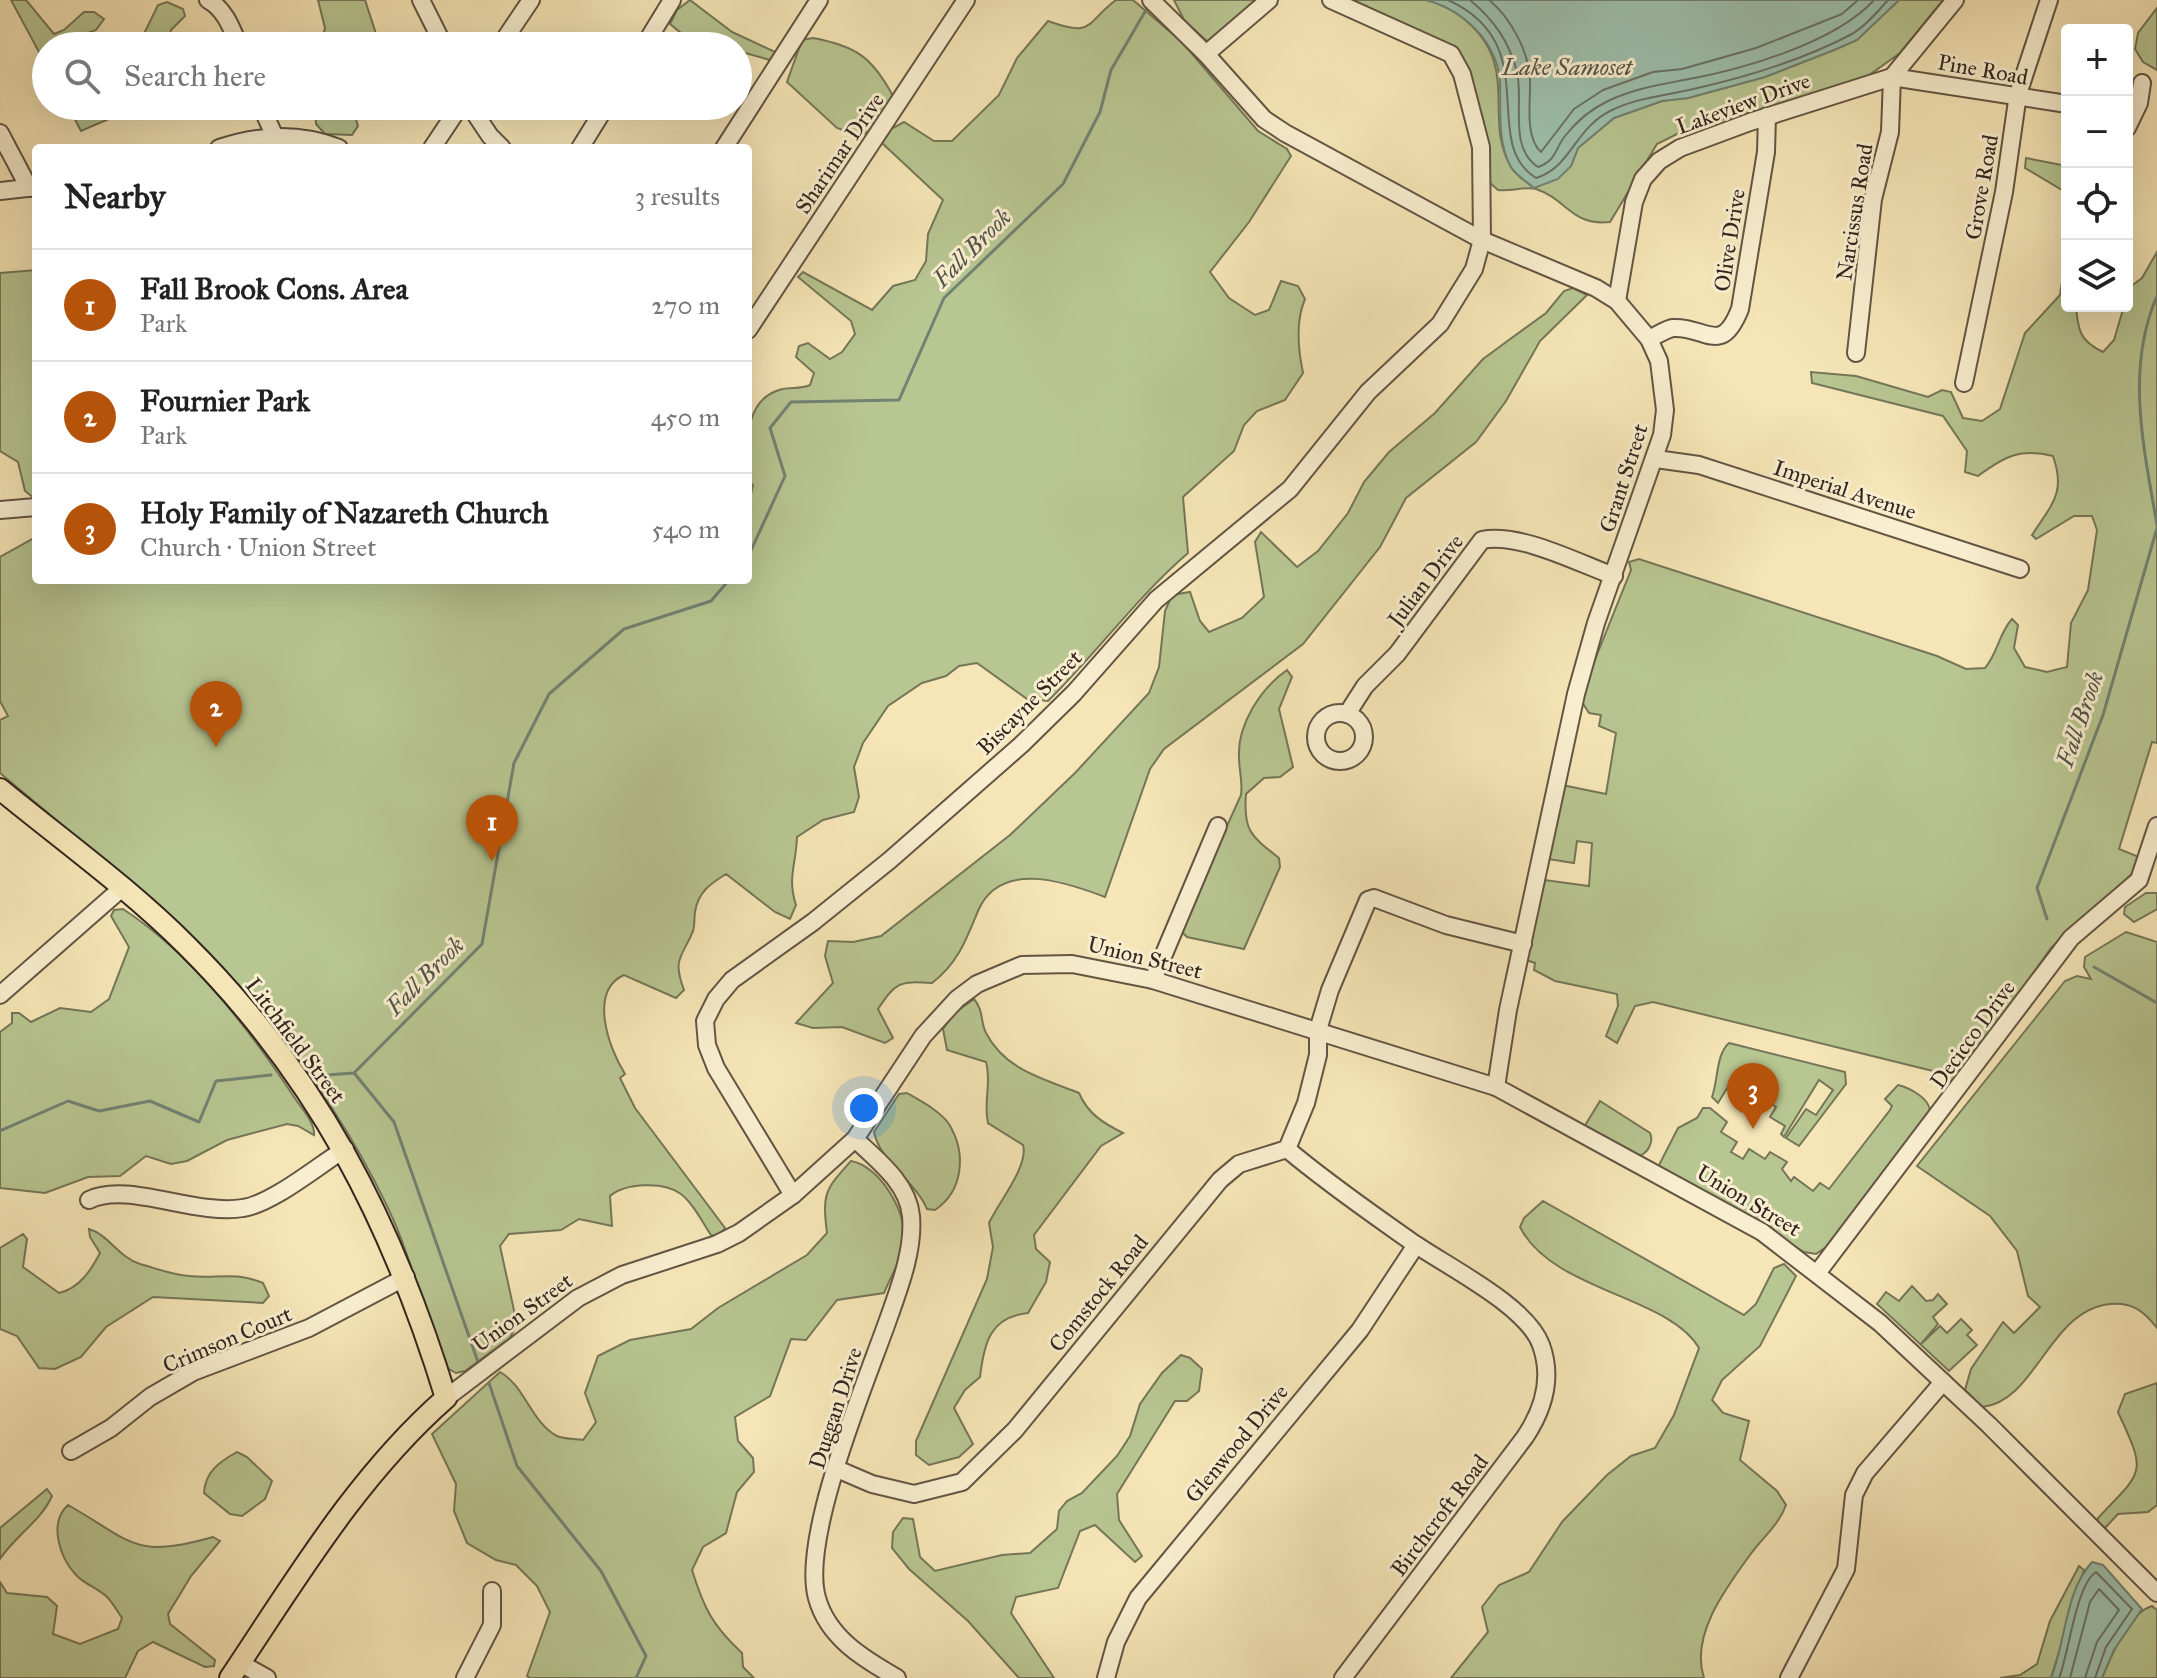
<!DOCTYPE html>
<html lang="en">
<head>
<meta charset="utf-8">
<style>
  :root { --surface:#fff; --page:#f2f2f2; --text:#222; --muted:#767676; --line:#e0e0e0; --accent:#b45309 }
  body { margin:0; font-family:"IM FELL Great Primer",serif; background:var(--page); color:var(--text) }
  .controls { position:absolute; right:24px; top:24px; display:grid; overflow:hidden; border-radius:8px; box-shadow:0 8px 32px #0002 }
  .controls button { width:72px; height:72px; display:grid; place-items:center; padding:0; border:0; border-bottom:2px solid var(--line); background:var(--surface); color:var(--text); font:40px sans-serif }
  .you { position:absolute; left:864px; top:1108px; width:28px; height:28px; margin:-20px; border:6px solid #fff; border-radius:50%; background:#1a73e8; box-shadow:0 0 0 12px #1a73e833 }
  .badge { display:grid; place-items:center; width:52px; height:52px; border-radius:50%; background:var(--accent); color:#fff; font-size:26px; font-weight:700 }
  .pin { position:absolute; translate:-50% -66px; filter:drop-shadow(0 2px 4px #0008) }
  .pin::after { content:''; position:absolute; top:42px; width:28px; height:24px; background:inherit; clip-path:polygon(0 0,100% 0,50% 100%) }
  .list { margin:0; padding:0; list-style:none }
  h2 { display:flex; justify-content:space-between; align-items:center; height:104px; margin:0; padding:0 32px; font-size:34px }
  h2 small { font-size:26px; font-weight:400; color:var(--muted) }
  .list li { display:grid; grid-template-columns:52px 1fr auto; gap:24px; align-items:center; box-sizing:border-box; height:112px; padding:0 32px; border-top:2px solid var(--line) }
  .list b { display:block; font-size:30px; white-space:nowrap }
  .list p { margin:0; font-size:26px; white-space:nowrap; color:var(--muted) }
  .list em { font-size:26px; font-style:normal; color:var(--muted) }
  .icon { flex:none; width:44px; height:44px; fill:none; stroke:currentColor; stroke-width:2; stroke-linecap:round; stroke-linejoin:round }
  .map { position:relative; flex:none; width:2157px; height:1678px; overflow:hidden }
  .search { position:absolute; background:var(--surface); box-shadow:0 8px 32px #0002; left:32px; top:32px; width:720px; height:88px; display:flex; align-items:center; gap:20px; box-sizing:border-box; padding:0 28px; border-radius:44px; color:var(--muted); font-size:30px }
  .panel { position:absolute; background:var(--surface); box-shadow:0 8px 32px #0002; left:32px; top:144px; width:720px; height:440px; border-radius:8px }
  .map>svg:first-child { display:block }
  .green { fill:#b8c691; stroke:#757658; stroke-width:2 }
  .water { fill:#9dc0ac; stroke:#728273; stroke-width:2 }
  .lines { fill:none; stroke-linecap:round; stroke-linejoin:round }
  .shore { stroke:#687265; stroke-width:2 }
  .stream { stroke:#728273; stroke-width:3 }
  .minor-casing { stroke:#635544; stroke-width:20 }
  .major-casing { stroke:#32251e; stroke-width:24 }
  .minor { stroke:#f9efd0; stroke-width:16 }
  .major { stroke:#f6e6b7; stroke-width:20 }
  .labels { text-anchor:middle; stroke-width:6; stroke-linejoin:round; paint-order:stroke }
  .street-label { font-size:22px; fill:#32251e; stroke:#f9efd0 }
  .water-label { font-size:24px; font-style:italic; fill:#525449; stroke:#f9efd0 }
</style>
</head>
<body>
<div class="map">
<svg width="2157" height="1678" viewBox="0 0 2157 1678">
  <rect width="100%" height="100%" fill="#f6e6b7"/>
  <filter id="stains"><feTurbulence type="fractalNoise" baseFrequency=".0025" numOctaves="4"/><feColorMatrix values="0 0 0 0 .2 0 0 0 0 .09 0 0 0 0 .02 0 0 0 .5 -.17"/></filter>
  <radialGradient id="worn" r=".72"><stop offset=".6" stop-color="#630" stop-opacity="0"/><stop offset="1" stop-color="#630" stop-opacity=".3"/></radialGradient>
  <g class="green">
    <path d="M11,0h15l28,34 10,-4 20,-18h10l10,7 -8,11 -34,12 -1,4h-15v19z"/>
    <path d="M318,0h47l15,46h-60l5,-18z"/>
    <path d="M690,0l42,32 43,20 -5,8 -32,-9v-5l-57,-13 -11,-9 7,-14z"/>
    <path d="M1116,0h17l49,42 76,89 29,18 4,7 -42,66 -39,50 19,26 26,17 14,-5 12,-29 17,5 7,13c-10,23 -7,50 -2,74l-18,27 -28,11 -13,14 -10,26 -51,46 5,56c-52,45 -91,100 -140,148l-21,-2 -50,-36 -18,3 -13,10 -24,7 -34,23 -25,37 -9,24 5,30 -5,15 -31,8 -26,17c-1,29 -10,40 -1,68l-6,14 -15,-7 -49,-38c-16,10 -28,18 -31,38 -1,6 0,13 -2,19 -11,27 -21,27 -9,59l-8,8 -52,-23c-36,16 -15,74 1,99l-5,4 15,30 90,120 -7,9 -7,-2c-9,-13 -17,-31 -30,-41 -17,-13 -56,-11 -71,2l2,30 -33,-7 -18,11 -52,4 -9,12 17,78 -7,14 -45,33 -9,2 -9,-5 -8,-13c-17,-49 -29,-102 -52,-149 -93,-194 -227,-299 -387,-433v-53l8,-4 -8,-15v-144l36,-20v43h712v-73l5,-22 -5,-4c0,-31 -7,-79 31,-91 11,-4 20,0 31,-5l4,-12 -18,-16 3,-11 9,-3 22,16 12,-7 13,-18 -4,-13 -53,-44 5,-5 69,38 21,-24 22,-6 11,-19 2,-27 15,-34 -61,-57 9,-14 13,-7 30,19h18l47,-46 18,-37 31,-37c46,17 37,2 68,-21z"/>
    <path d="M1174,0h89l-53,44 -26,-24z"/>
    <path d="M1345,0c26,0 55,0 81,0 12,2 29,11 38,19 58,47 18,99 47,148 5,9 16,15 23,21l37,-22 7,-18 36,-30 48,-17 26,-3 77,-21 69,-27 23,-10 42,-40h44l-43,53 -35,25 -80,26 -96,24 -32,16 -47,78c-39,4 -43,-23 -74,-33 -10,-3 -26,3 -38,1l-8,-7 -7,-64 -15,-46z"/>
    <path d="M167,2l16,7 2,7 -14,14 -4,16h-29l20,-41z"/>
    <path d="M2157,8v62l-14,-8 -8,-13 3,-16z"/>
    <path d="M813,38c43,8 59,19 80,58l-22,35 -12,5 -22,-8 -50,-46 15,-42z"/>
    <path d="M68,106h71l-58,25z"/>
    <path d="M315,106h37l6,20 -6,9 -27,-1 -9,-10z"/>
    <path d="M2026,158l41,8v27l-42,-25z"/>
    <path d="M2067,251v55h9c2,25 4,35 27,46l11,-12 10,-34h3l3,-19 12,-9 15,-26v491l-5,-1 -33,107 20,8 -5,15 -83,76 -97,136 -13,-11 -288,-71 -18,4 -18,37 -11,-7 12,-30 -1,-12 -62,-13 -21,-11 1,-7 -9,-3 19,-80 44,6 3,-43 -15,-2 -3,22 -26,-4 14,-74 44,9 10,-61 -17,-7 2,-11 -12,-2 -7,-11v-10l49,-122 -2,-8 10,-3 298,97 29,13 19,-1c13,-15 14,-35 27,-49l6,6 -4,23 11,19 22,5 20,-5 4,-44 17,-33 9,-60 -5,-14h-18l-38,23 -4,-4c20,-31 34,-42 21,-79 -33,-8 -48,0 -75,20l-13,-4 2,-21 -24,-35 -131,-33 -1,-11 45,4 72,21 14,-7 9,2 12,26 19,3 18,-12 25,-76 35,-38z"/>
    <path d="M36,270v228h-2l-9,-7 -7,-29 -18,-11v-178z"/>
    <path d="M1573,288l14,7 -47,46 -34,60 -30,41 -70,56 -26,49 -77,97 -139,105 -14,20 -45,128c-39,-15 -105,-38 -127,14 -12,29 -20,52 -46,72 -33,-2 -36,-1 -54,26l15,29 -8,5 -43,-16 -29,1 -17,-5 37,-40 -8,-27 3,-15 25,1 28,-6 129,-101 65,-62 74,-80 10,-26 6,-56 7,-16 18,-3 10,29 9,11 33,-14 22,-21 -9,-55 6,-10 36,35 21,-16 30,-38 16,-31 25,-30 46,-39 48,-54 63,-46 18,-22z"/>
    <path d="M1287,670l5,7 -13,32 14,58 -13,10 -16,1 -18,16c-3,37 5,42 33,64l1,9 -36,82 -57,-12 -7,-7 61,-135c2,-14 -2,-23 -2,-38 -2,-32 22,-69 48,-87z"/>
    <path d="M2146,893h11v16l-23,13 -10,-8 1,-7z"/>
    <path d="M123,909c69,45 126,120 171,188 7,11 21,25 20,38l-16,-9 -11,-2 -60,16 -40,21 -16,3 -25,-8 -26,20 -32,1 -43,16 -45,-5v-156l12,-9v-10h7l12,9 29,-14 31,4 18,-13 20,-52 -18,-31 3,-6z"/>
    <path d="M2126,932l31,10v386c-13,-17 -25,-26 -47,-24 -61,6 -74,98 -128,103l-17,-17 6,-21 32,-47 11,11 26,-26 -12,-11 -11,-45 -27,-35 -73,-50 148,-185 12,-5 14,3 -7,-12 1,-10z"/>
    <path d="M974,999c10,12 6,22 12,34 19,37 58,46 93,60 9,21 24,30 44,40l-22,13 -67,89 2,14 14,13 -4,20 -18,31c-38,4 -44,30 -48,64l-15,13 -11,18 19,36 -14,13 -30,8 -13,-10v-14l71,-162 6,-32 -4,-24c9,-20 40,-57 34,-78l-35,-22c-5,-22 4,-39 -2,-61l-39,-12 -4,-21 10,-15z"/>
    <path d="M1729,1043l116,29 1,12 -47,62 -13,-8 20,-29 10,6 17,-25 -14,-10 -35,57 -3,-3 4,-8 -15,-9 6,-10 -6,-4 2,-4 -35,-21 -5,2 -14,23 -6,-6c6,-16 4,-43 17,-54z"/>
    <path d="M1898,1085c12,3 31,13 32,26l-104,136 -10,7 -12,-2 -146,-85 20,-39 19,-10 6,-10h7l17,14 -6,10 16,10 -6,10 12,7 6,-10 16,10 5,-7 17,10 -5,7 9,12 3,-4 19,14 7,-8 9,6 61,-79 2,-4 -7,-7z"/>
    <path d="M907,1093c14,8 33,18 42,31 18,30 14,67 -14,86l-8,-1c-12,-28 -47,-47 -53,-77l25,-38z"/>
    <path d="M1600,1101l50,32c4,9 -2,20 -11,23l-55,-29z"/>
    <path d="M851,1161c30,5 59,56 53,85 -4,16 -14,32 -20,47l-47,7 -31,40 -15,-1 -21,57 -35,21 3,24 15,17 1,14 -17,20 -11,41 -23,14 -11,23c12,39 21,56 50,83l1,14 11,11h-224l-3,-2 23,-64 -13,-26 -21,-21 -20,-5 -29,-17 -13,-32 2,-27 -24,-50 68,-62c25,14 31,50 57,64 6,3 18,3 26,4l13,-18 -11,-29 13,-37 32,-16 61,-11 27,-21 89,-53 20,-22c-5,-40 -2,-43 24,-72z"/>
    <path d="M1543,1201l201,114 12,-11 18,-36 10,-4 12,12 -36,70 -38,34 -10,20 11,13 26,8 -9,39 37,31 9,14c-7,20 -24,33 -36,50 -25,34 -60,81 -46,123h-253l37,-46 -6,-25 17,-22 30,-13 33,-50 45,-47 24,-19 24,-8 19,-33 25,-67c-30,-52 -147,-57 -179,-121l4,-9z"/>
    <path d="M89,1229c20,6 29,28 51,35 15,4 33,11 49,12 29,3 45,-5 74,7l6,13 -6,7 -110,-6 -47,30 -25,30 -26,12 -16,-1 -22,-32 -17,-7v-81l23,-14 4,5 -4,28 36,26c21,-5 32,-23 41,-40l-10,-16z"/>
    <path d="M1912,1286l14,15 7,-1 5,-6 9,10 -14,13 5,7 -17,20 19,-18 7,7 14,-14 11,11 -5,5 10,10 -28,26 -72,-67 9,-12 13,9z"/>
    <path d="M1181,1355l9,3 12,11 -3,22 -12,10h-12l-58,93 2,26 23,36 -7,6 -40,-37 -15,6 -22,57 -42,9 -5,16 43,65h-35l-51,-57 -59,-52 -17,-21 1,-16 10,-14 10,1 7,38 15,14 67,-16 28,-2 27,-24 2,-18 8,-10 15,-8 35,-37 13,-20 10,-32 22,-31z"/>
    <path d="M2157,1383v122l-9,7 -30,2 -13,14 -8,-3 1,-7c46,-49 49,-43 20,-106l7,-18z"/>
    <path d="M237,1452l10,5 25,24 -7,18 -23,17 -12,-2 -26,-21c1,-21 15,-31 33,-41z"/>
    <path d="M47,1489l5,7c-11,25 -36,39 -52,63v-31z"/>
    <path d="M68,1505c64,36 65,55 145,32l7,4 -29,35 -23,38 2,10 45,36 -1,6 -9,1 -52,-25 -15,9 -13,27h-125v-96l7,11 40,4 10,9 -4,28 27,10 38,-15 4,-11c-5,-7 -9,-15 -15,-21 -9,-9 -23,-13 -31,-22 -16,-17 -28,-52 -8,-70z"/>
    <path d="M2079,1566l5,4 -33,108h-51l20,-3 17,-11 13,-43z"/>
    <path d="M2152,1606l5,4v68h-55c10,-23 25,-64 50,-72z"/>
  </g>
  <g class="water">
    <path d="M1426,0h473l-42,40 -23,10 -69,27 -77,21 -26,3 -48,17 -36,30 -7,18 -13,13 -24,9c-7,-6 -18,-13 -23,-21 -14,-24 -10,-58 -11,-85 -3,-41 -37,-72 -74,-82z"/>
    <path d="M2092,1562l11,3 39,44 -28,41 -12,28h-51c15,-37 14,-87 41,-116z"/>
  </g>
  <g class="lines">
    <g class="shore">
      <path d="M1448,0c98,44 30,142 88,178 36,-11 38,-50 76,-68 25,-12 50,-14 77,-20 54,-12 114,-30 163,-56 14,-8 25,-22 36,-34"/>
      <path d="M1470,0c24,20 39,41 47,72 7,29 -9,76 21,95 18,-6 17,-18 27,-31 11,-14 26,-27 43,-35 25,-12 50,-16 76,-21 57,-10 151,-37 190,-80"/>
      <path d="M1489,0c21,17 39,50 41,78 1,21 -6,59 11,74l33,-43 29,-19 50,-18 29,-3 74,-21 86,-34 16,-14"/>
      <path d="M2059,1678c10,-25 17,-93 37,-106l36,37 -26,38 -11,31"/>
      <path d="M2070,1678l20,-76 9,-13 20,21 -22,32 -12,36"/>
    </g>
    <g class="stream">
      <path d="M2157,296c-32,73 -13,153 0,229"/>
      <path d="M748,557l37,-81 -15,-48 21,-26 108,-2 45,-102 119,-114 37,-72 11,-42 35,-60"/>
      <path d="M2047,919l-10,-31 66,-173 54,-187"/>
      <path d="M2094,967l63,36"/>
      <path d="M355,1074l39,48 84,240"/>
      <path d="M314,1076l40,-3 128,-129 32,-181 35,-69 75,-65 87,-28 18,-21"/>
      <path d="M0,1131l68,-30 31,10 51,-10 49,21 17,-41 55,-6"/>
      <path d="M489,1383l28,83 84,105 45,85 -10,22"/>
    </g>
    <g class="minor-casing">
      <g id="minor">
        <path d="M208,0c17,9 24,29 31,46"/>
        <path d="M421,0l23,46"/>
        <path d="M1151,0l55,54 58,65 21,14 197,107 114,48 21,13 32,38 10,22 6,49 -3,25 -66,188 -20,71 -68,316 -12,77"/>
        <path d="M500,46l31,-46"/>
        <path d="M644,46l28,-46"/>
        <path d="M1206,54l63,-54"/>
        <path d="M261,106l14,31"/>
        <path d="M470,106l20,30 12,12"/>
        <path d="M2127,128l12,-25 3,-20"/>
        <path d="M0,133l29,55"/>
        <path d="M219,148c40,-13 79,-16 120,0"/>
        <path d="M432,148l28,-42"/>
        <path d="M580,148l26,-42"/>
        <path d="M724,148l95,-148"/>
        <path d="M0,191l36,-4"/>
        <path d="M1617,301l17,-99 9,-23 16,-18 21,-13 70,-26 142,-45 63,-77"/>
        <path d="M748,330l218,-330"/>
        <path d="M1649,339c7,-3 17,-10 24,-11 33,-2 48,29 67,-19l26,-157 1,-36"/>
        <path d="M1856,353l17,-154 17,-67 2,-55 175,27"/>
        <path d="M1964,383l40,-191 14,-98 31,-94"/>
        <path d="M1656,459l43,6 321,104"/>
        <path d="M0,510l36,-3"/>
        <circle cx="1340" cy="737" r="24"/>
        <path d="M1347,714l18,-28 32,-32 85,-114c37,-8 96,23 132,36"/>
        <path d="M1153,980l65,-154"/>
        <path d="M0,995l122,-107"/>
        <path d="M855,1139c22,21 53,44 56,77 3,33 -11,70 -22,101 -22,63 -89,220 -72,281 11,40 47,61 80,80"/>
        <path d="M1287,1149c39,33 81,62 122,91 35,25 118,65 132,105 12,33 2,65 -16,92l-182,241"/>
        <path d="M793,1195l-77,-127 -9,-23 -2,-24 11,-22 16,-19 81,-58 77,-62 131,-115 53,-52 82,-93 134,-111 78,-97 72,-68 34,-55 8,-29 -1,-93 -19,-73 -11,-20 -120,-54"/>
        <path d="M89,1200c38,-19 106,16 154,8 29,-4 76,-43 102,-59"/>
        <path d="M1818,1272l253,-334 68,-58 18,-54"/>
        <path d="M446,1398l132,-100 44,-23 95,-31 22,-11 54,-38 62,-56 68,-103 34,-37 20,-15 45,-19 50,-1 81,16 343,107 266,145 118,91 109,102 168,168"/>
        <path d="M71,1451l40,-23 39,-31 43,-25 116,-44 97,-51"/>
        <path d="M837,1469l35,15 42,10 48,-12 53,-52 205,-250 19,-16 48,-15 19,-46 12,-48v-25l12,-40 38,-90 6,-2 72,27 77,19"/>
        <path d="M240,1663l27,15"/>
        <path d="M465,1678l27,-53v-34"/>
        <path d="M1106,1678l10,-36 22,-44 222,-268 56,-85"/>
        <path d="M1789,1678l57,-109 8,-74 11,-22 78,-91"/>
      </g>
    </g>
    <g class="major-casing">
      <path id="major" d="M0,789c62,51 129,99 186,156 132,131 206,277 260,453 -89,78 -151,183 -216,280"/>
    </g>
    <use href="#minor" class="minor"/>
    <use href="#major" class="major"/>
  </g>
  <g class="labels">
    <g class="street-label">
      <text transform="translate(1983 69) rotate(10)" y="8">Pine Road</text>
      <text transform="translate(1743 103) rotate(-20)" y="8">Lakeview Drive</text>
      <text transform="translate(839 153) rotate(-56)" y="8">Sharimar Drive</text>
      <text transform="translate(1981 187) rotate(-80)" y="8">Grove Road</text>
      <text transform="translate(1854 212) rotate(-81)" y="8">Narcissus Road</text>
      <text transform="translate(1729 240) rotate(-81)" y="8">Olive Drive</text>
      <text transform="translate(1623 478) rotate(-72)" y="8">Grant Street</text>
      <text transform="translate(1845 489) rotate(18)" y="8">Imperial Avenue</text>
      <text transform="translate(1425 580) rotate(-53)" y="8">Julian Drive</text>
      <text transform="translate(1029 702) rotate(-45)" y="8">Biscayne Street</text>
      <text transform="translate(1145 957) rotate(14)" y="8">Union Street</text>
      <text transform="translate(1972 1034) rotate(-54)" y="8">Decicco Drive</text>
      <text transform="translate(296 1040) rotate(53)" y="8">Litchfield Street</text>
      <text transform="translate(1749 1200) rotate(31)" y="8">Union Street</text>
      <text transform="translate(1098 1293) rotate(-51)" y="8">Comstock Road</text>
      <text transform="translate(522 1312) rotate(-36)" y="8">Union Street</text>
      <text transform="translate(227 1339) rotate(-23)" y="8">Crimson Court</text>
      <text transform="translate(835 1408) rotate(-72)" y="8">Duggan Drive</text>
      <text transform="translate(1236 1443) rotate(-50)" y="8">Glenwood Drive</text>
      <text transform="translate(1439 1515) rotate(-53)" y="8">Birchcroft Road</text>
    </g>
    <g class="water-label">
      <text x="1567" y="75">Lake Samoset</text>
      <text transform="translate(972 248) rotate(-45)" y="8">Fall Brook</text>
      <text transform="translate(2080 719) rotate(-71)" y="8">Fall Brook</text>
      <text transform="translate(425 976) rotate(-45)" y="8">Fall Brook</text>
    </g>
  </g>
  <rect width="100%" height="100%" filter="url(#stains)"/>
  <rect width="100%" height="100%" fill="url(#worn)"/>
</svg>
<div class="controls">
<button>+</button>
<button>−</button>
<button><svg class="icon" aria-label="locate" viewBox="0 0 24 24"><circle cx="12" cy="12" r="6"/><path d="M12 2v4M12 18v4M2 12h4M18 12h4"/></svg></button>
<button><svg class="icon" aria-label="layers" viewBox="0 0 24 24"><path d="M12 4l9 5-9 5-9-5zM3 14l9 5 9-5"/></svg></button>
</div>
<div class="you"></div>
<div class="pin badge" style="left:492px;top:861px">1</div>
<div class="pin badge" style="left:216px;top:747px">2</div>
<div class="pin badge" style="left:1753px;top:1129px">3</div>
<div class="search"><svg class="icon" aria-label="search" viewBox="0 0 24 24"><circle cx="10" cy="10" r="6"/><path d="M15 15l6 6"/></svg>Search here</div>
<section class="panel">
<h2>Nearby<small>3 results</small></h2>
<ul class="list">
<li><span class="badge">1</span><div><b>Fall Brook Cons. Area</b><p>Park</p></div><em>270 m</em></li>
<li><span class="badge">2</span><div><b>Fournier Park</b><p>Park</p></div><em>450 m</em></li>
<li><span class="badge">3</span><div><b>Holy Family of Nazareth Church</b><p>Church · Union Street</p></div><em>540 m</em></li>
</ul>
</section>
</div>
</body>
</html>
